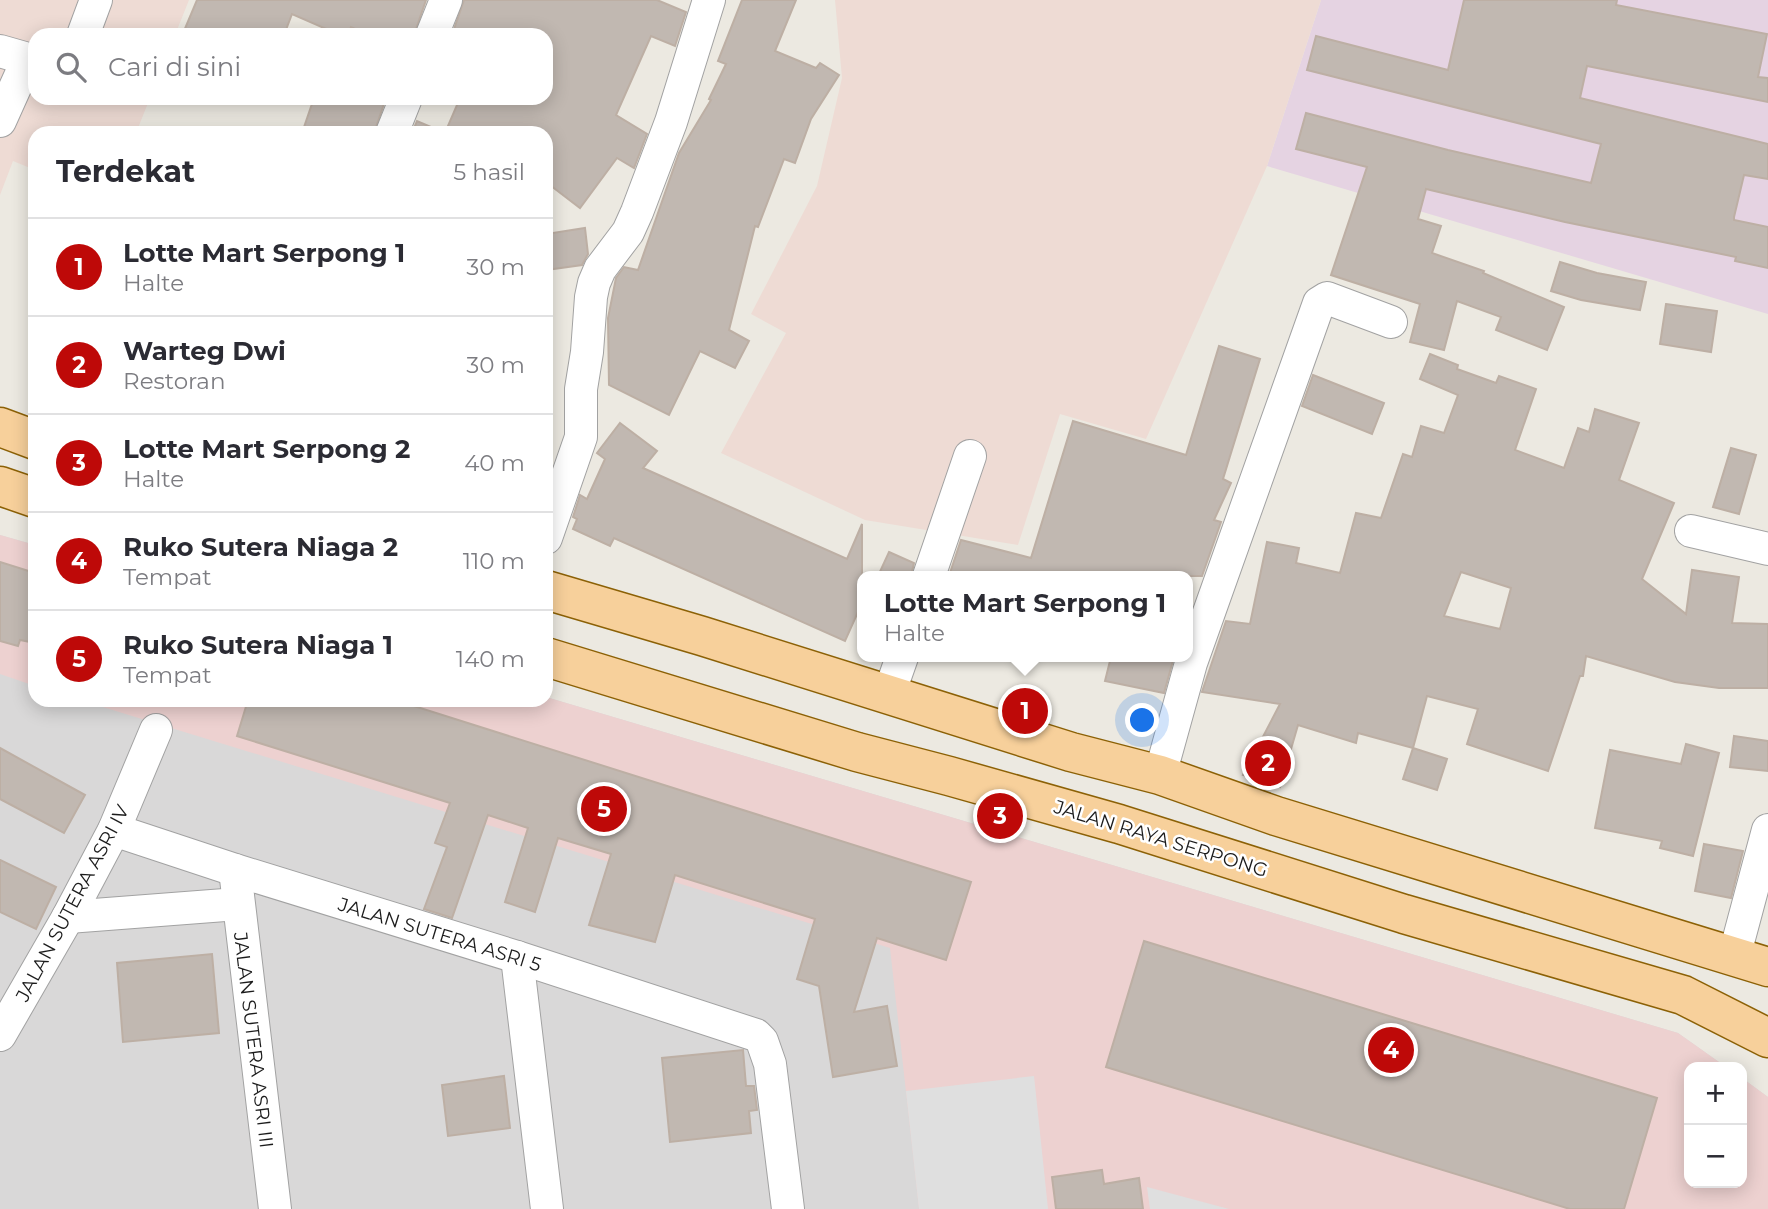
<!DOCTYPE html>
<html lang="id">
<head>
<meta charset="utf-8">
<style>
  :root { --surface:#fff; --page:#f2f2f3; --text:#2b2b33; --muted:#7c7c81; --line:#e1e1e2; --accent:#be0908 }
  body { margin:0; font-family:Montserrat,sans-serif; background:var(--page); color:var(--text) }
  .controls { position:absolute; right:21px; bottom:21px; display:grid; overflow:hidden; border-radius:14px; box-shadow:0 4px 18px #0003 }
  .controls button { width:63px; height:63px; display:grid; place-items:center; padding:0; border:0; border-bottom:2px solid var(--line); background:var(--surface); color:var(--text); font:35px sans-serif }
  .you { position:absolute; left:1143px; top:721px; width:24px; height:24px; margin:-18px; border:5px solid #fff; border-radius:50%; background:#1a73e8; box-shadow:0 0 0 10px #1a73e833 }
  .badge { display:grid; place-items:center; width:46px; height:46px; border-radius:50%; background:var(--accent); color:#fff; font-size:23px; font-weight:700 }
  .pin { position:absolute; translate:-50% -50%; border:4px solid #fff; box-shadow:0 2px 7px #0006 }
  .popup { position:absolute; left:857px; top:571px; width:336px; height:91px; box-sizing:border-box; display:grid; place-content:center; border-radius:14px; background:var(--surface); filter:drop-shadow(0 2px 5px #0005); font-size:23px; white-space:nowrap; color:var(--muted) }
  .popup b { font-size:26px; color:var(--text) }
  .popup::after { content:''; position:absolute; left:50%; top:100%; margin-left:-14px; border:14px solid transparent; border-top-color:var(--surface) }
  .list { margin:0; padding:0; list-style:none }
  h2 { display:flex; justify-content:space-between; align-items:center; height:91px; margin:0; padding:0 28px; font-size:30px }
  h2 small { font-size:23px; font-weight:400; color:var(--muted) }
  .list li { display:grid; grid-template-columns:46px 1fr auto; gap:21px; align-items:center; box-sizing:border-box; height:98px; padding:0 28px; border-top:2px solid var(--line) }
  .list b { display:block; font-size:26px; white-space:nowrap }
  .list p { margin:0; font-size:23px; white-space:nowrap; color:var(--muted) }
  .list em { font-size:23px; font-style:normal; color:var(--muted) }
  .icon { flex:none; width:38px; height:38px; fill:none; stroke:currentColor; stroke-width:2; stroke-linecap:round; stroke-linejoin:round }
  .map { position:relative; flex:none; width:1768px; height:1209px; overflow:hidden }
  .search { position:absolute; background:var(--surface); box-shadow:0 4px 18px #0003; left:28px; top:28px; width:525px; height:77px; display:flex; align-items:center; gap:18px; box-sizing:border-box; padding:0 24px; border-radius:21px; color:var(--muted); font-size:26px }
  .panel { position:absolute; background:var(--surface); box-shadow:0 4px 18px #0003; left:28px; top:126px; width:525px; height:581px; border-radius:21px }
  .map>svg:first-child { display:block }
  .residential { fill:#d9d8d8 }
  .commercial { fill:#edd1d0 }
  .industrial { fill:#e5d3e2 }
  .military { fill:#eedbd4 }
  .parking { fill:#dfdfdf }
  .building { fill:#c1b8b1; stroke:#bdafa4; stroke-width:2; fill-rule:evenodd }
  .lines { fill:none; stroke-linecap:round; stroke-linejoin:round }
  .minor-casing { stroke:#a2a2a2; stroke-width:34 }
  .primary-casing { stroke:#8c6106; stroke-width:41 }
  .minor { stroke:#fff; stroke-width:32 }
  .primary { stroke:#f7d09b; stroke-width:38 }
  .labels { text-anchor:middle; stroke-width:5; stroke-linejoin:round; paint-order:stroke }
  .street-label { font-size:19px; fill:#1b1b1b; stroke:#fff }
</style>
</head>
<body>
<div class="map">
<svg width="1768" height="1209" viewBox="0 0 1768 1209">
  <rect width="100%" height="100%" fill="#ece9e1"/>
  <path class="residential" d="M0,535l35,10v155h511v-3l1132,336 48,34h-37v116h53v-105l26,19v112h-1768z"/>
  <g class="commercial">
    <path d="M0,535l35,10v141l-35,-12z"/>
    <path d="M546,697l1132,336 48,34h-37v116h53v-105l26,19v112h-849l-29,-261 -810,-248h466z"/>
  </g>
  <path class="industrial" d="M1321,0h447v314l-501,-148z"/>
  <g class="military">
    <path d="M0,0h189l-14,35h-140v63h115l-14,35h-101v37l-22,-9 -13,34z"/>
    <path d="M835,0h486l-54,166 -121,273 -86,-25 -42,131 -153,-25 -144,-67 65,-120 -35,-19 66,-128 25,-108z"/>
  </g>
  <g class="parking">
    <path d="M1034,1076l14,133h-129l-13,-118z"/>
    <path d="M1147,1187l82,22h-79z"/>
  </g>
  <g class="building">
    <path d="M197,0h229l-12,35h-45l-18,-8 -3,8h-8l-48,-21 -8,21h-89l-11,-4z"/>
    <path d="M464,0h193l29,12 -11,34 -24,-10 -35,79 31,19 -13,34 -17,-10 -37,50 -34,-26v-49h-134l5,-12 28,12 15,-35h86v-63h-94z"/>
    <path d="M742,0h54l-21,51 41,17 4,-5 19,12 -28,44 -16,44 -11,-4 -26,68 -3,-1 -26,104 20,11 -14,27 -35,-17 -31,64 -60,-30 -1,-67 8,-40 8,-11 14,3 41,-117 32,-53 -2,-1 17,-35 -8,-3z"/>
    <path d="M1464,0h153l-1,5 151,29 -9,43 10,1v24l-181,-36 -7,32 188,46v35l-24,-4 -10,42v3l34,7v41l-33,-7 1,-4 -171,-35 -139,-33 -8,30 23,7 -9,27 52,18 -1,2 81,34 -17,43 -51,-20 5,-13 -44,-16 -13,49 -34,-8 10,-38 -89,-29 36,-108 -71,-18 10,-36 142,37 143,33 10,-39 -294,-74 9,-34 132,34z"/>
    <path d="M314,98h72l-12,35h-72z"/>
    <path d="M585,228l3,26 -6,11 -36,5v-36z"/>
    <path d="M1560,262l37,11 49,9 -6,28 -59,-10 -30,-9z"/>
    <path d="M1666,304l51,7 -6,41 -51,-8z"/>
    <path d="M1219,346l41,13 -37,120 8,4 -17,37 7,2 -19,54h-253l12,-36 70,18 42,-137 113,34z"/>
    <path d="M1430,354l28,11 -1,4 39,14 3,-7 37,13 -21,61 49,18 14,-40 11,4 6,-23 44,14 -20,57 55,23 -32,76 44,35 6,-44 47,7 -7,46 36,1v64h-49l-44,-6 -89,-26 -3,20h-3l-32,95 -81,-27 11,-35 -51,-13 -14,52 -55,-15 -2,10 -58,-18 -18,62 -37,-12 37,-71 -78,-12 24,-71 24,3 17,-82 32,6 -3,15 44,10 16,-60 25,5 22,-64 9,3 9,-31 23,7 14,-38 -38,-16zM1461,572l50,16 -11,41 -56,-13z"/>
    <path d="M1313,375l71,28 -12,31 -70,-28z"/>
    <path d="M620,423l37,28 -14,17 204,91 15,-35v79l-17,38 -231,-103 -4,8 -37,-17 4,-10 -4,-2 7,-22 7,4 18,-40 -8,-6z"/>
    <path d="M1731,448l25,7 -17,59 -26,-7z"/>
    <path d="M889,552l25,11 -3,13h-33z"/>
    <path d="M0,562l35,11v70l-15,-3 -2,6 -18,-5z"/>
    <path d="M1111,657h63l-10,36 -59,-12z"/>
    <path d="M248,700h147l576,182 -25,78 -69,-22 -23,74 33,-6 10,60 -64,11 -14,-91 -22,-7 18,-60 -140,-44 -20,67 -66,-17 22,-71 -53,-16 -23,74 -30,-10 23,-74 -40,-13 -36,103 -28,-9 23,-62 -12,-4 15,-40 -213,-67z"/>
    <path d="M1734,736l34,5v30l-38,-4z"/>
    <path d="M1686,744l33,9 -26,103 -33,-8 2,-7 -67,-13 15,-78 71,14z"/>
    <path d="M0,748l85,47 -21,38 -64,-34z"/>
    <path d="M1413,748l34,11 -10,31 -34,-11z"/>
    <path d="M1704,844l39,7 -12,47 -36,-7z"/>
    <path d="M0,860l56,27 -20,42 -36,-17z"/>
    <path d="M1144,941l513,157 -33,111h-54l-464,-142z"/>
    <path d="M212,954l7,79 -96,9 -6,-79z"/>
    <path d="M743,1050l3,36h8l3,24 -8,1 2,22 -81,9 -8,-84z"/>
    <path d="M504,1076l6,52 -62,8 -6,-51z"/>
    <path d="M1102,1170l2,14 35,-6 4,31h-87l-4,-32z"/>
  </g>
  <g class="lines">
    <g class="minor-casing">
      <g id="minor">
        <path d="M83,35l13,-35"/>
        <path d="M432,35l14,-35"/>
        <path d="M0,51l35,10"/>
        <path d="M0,121l27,-60"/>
        <path d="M392,133l14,-35"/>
        <path d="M1691,531l77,18"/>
        <path d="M546,538l35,-101v-48l6,-37 4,-55 3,-14 6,-14 28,-37 9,-20 34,-90 38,-122"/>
        <path d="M929,576l41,-120"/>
        <path d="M889,694l13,-37"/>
        <path d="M1160,775l31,-112 128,-360 8,-5 64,24"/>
        <path d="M114,830l121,40 282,87 239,78 6,6 8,23 18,145"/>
        <path d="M235,870l40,339"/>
        <path d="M68,917l170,-13"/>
        <path d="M517,957l30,252"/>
        <path d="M1734,957l34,-127"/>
        <path d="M0,1035l68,-118 46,-87 42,-100"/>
      </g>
    </g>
    <g class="primary-casing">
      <g id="primary">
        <path d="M0,427l35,13"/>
        <path d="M0,486l35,12"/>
        <path d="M546,590l156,46 369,116 89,23 116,41 492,151"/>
        <path d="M546,657l311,95 92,24 170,48 285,90 279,81 85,43"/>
      </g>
    </g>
    <use href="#minor" class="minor"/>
    <use href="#primary" class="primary"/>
  </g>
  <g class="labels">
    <g class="street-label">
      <text transform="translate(1161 838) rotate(17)" y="7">JALAN RAYA SERPONG</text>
      <text transform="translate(72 903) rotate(-62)" y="7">JALAN SUTERA ASRI IV</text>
      <text transform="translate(440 934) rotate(17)" y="7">JALAN SUTERA ASRI 5</text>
      <text transform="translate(254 1040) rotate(83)" y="7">JALAN SUTERA ASRI III</text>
    </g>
  </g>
</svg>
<div class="controls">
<button>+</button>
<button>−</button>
</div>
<div class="you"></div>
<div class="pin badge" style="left:1025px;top:711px">1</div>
<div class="popup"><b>Lotte Mart Serpong 1</b>Halte</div>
<div class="pin badge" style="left:1268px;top:763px">2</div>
<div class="pin badge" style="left:1000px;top:816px">3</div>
<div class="pin badge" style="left:1391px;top:1050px">4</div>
<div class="pin badge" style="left:604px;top:809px">5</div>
<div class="search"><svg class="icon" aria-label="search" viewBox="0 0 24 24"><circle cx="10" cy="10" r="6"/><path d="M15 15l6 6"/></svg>Cari di sini</div>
<section class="panel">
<h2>Terdekat<small>5 hasil</small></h2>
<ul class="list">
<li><span class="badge">1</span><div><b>Lotte Mart Serpong 1</b><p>Halte</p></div><em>30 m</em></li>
<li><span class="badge">2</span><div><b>Warteg Dwi</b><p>Restoran</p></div><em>30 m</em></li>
<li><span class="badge">3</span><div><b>Lotte Mart Serpong 2</b><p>Halte</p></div><em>40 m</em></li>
<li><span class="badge">4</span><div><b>Ruko Sutera Niaga 2</b><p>Tempat</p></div><em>110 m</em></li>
<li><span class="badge">5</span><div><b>Ruko Sutera Niaga 1</b><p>Tempat</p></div><em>140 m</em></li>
</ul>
</section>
</div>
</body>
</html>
